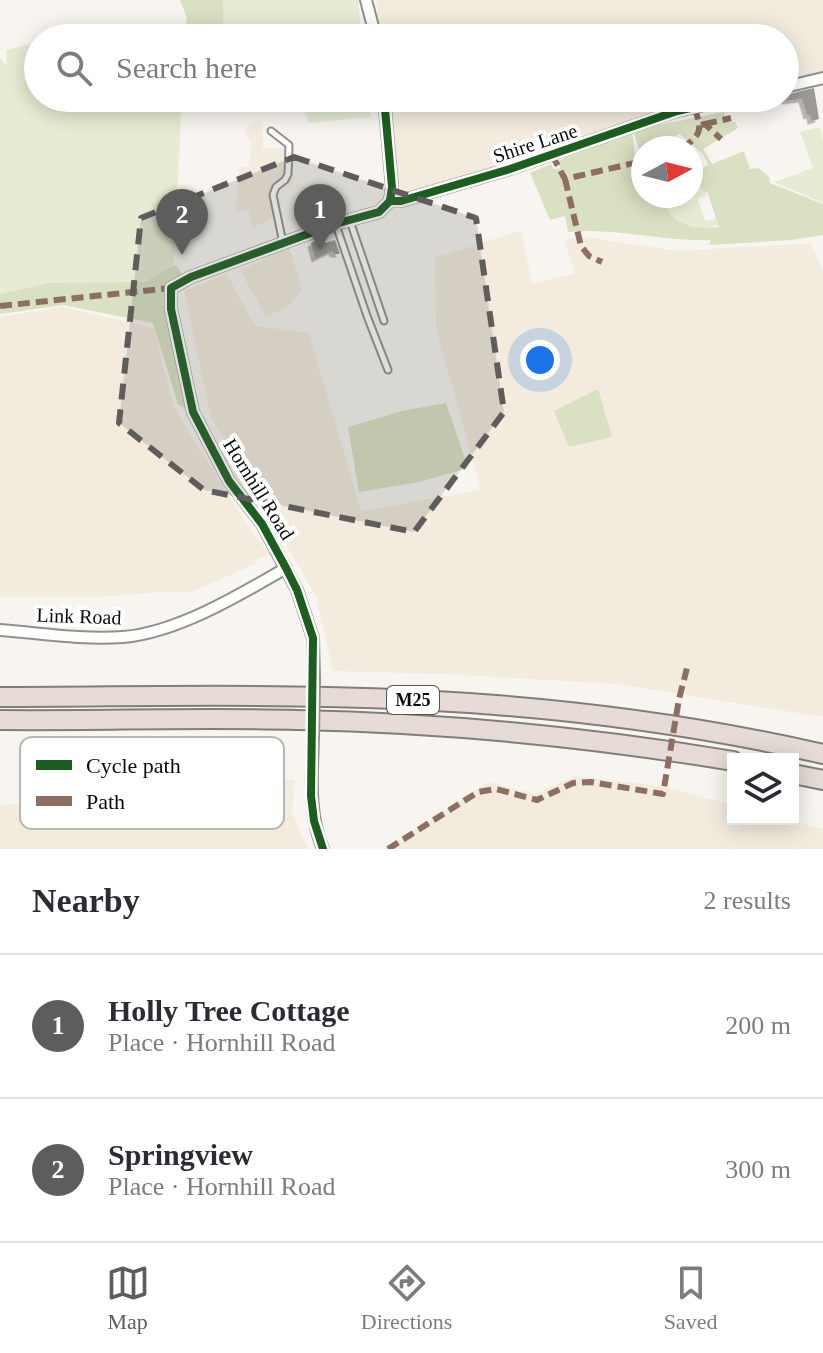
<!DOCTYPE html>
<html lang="en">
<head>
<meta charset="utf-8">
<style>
  :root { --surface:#fff; --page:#f2f2f3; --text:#2b2b33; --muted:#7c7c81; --line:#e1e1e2; --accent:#5e5d5b }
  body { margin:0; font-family:Georgia,serif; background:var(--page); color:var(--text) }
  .controls { position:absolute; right:24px; bottom:24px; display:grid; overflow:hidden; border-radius:0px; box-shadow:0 4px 20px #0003 }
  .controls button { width:72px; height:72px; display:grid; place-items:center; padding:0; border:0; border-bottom:2px solid var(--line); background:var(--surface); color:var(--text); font:40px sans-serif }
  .compass { position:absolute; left:631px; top:136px; width:72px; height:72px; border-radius:50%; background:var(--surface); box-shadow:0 4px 20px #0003; rotate:83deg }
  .you { position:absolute; left:540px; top:360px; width:28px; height:28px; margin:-20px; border:6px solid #fff; border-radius:50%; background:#1a73e8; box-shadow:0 0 0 12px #1a73e833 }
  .badge { display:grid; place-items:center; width:52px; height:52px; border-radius:50%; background:var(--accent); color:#fff; font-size:26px; font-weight:700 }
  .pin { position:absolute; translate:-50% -66px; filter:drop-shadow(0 2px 4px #0008) }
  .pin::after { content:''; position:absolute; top:42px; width:28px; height:24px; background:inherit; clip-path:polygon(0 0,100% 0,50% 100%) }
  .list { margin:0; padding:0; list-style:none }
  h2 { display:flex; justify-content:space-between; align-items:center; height:104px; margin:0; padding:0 32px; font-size:34px }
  h2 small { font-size:26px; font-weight:400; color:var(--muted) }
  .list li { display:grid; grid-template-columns:52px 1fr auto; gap:24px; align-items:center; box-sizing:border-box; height:144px; padding:0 32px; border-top:2px solid var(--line) }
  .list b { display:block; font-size:30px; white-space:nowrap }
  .list p { margin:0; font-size:26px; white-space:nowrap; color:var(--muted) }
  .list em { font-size:26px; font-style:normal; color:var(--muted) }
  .icon { flex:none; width:44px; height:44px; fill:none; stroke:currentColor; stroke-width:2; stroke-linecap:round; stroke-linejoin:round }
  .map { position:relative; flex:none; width:823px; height:849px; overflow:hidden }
  .search { position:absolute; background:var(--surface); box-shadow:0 4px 20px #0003; left:24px; right:24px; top:24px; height:88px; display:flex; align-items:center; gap:20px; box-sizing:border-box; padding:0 28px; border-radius:44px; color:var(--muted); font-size:30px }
  .sheet { height:392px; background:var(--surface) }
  nav { display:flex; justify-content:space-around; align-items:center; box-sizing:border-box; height:112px; border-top:2px solid var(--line); background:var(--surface); font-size:22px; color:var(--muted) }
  nav a { display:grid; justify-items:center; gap:4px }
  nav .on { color:var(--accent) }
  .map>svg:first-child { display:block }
  .farmland { fill:#f3ecde }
  .green { fill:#e6ebd3 }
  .forest { fill:#d9e1c2 }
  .building { fill:#9c9996; filter:url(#shadow) }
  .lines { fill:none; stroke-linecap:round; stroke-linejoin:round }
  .lane-casing { stroke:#92908e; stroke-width:9 }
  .street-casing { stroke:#92908e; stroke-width:14 }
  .highway-casing { stroke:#7f7e7b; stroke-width:22 }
  .lane { stroke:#fefefd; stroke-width:5 }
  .street { stroke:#fefefd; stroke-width:10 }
  .highway { stroke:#e6dbd6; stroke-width:18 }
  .street-bridge-casing { stroke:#92908e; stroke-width:14; stroke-linecap:butt }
  .street-bridge { stroke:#fefefd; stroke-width:10 }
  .quiet { stroke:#8d6e63; stroke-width:6; stroke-dasharray:12 6; stroke-linecap:butt }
  .cycleway-casing { stroke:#fff; stroke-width:13 }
  .cycleway { stroke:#1b5e20; stroke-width:8 }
  .marked { fill:#5e5d5b; fill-opacity:0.2; stroke:#5e5d5b; stroke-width:6; stroke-dasharray:16 10; stroke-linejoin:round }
  .labels { text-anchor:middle; stroke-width:8; stroke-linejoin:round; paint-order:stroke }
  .shield { fill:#fff; stroke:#545454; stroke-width:2 }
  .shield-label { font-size:18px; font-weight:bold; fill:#0b0b0b }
  .street-label { font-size:20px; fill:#0b0b0b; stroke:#fff }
  .key { fill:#fff; stroke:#b6b6b6; stroke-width:2 }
  .key-label { font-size:22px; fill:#0b0b0b }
</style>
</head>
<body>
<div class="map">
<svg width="823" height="849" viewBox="0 0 823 849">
  <defs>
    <filter id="shadow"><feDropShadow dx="-3.5" dy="3.5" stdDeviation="0" flood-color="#0004"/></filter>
  </defs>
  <rect width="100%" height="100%" fill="#f8f5f0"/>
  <g class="farmland">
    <path d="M376,0h447v75l-38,9v-46h-403z"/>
    <path d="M387,98h336l-87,21 -120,48 -104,28 -17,-11z"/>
    <path d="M251,122h11l1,27 29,-3 3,9 -3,29 -16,6 4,25 -28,12 -3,-17 -13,1 3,-43 10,-2 2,-21 -6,-15z"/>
    <path d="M521,230l11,54 43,-11 -11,-33 23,-3 89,14 135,-8 12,29v445l-207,-33 -173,-10 -110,-3 -17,-75 -105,-179 -27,-126 43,-17 28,52 54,7 52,178 120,-21 -45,-162 -1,-70z"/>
    <path d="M289,248l13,41 -14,18 -22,10 -26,-47z"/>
    <path d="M63,307l91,21 20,80 80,128 16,18 -15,6v4l-63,28h-31l-64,5h-97v-280z"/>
    <path d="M142,765l153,15 -3,32 16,37h-308v-44l22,-2 26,-30z"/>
    <path d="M574,776l86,10 73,19v14h53l37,10v20h-437l102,-67 48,12z"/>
  </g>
  <g class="green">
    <path d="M223,0h135l4,38h-138z"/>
    <path d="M38,42v56h144l-9,178 -88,15 -85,9v-242l7,7 -1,-15z"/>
    <path d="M299,98h70l2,19 -62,6z"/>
    <path d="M820,127l3,16v60l-49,-21 39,-14 -13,-36z"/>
    <path d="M693,171l14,24 -10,4 8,21 4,1 7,-3 3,7 -16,4 -34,-2 -6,-31h28z"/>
  </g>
  <g class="forest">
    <path d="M180,0h43l1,38h-42l5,-20z"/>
    <path d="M724,112l2,10h9l3,6 -35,21 9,15 32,-13 6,18 9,-1 10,9 1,6 53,21v31l-32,5 -82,5 2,-5c-48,2 -95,-13 -143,-8l-3,-16 -15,4 -20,-47 21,-9 3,5 6,-1 -2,-6 21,-13 53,-18 4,35 7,16v14h20c4,29 31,34 56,31l-11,-33 -17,-14v-7l18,-8 -7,-12 -22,-19 -31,14h-6l-3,4 -7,-22z"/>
    <path d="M176,265l6,9 -16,12 1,23 20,92 -1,8 -8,-5 -25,-81 -90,-18 -63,9v-20l49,-11 95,-1z"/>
    <path d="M598,389l14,48 -43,10 -15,-36z"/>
    <path d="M446,403l22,65 -49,14 -60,10 -11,-65 54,-16z"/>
  </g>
  <g class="building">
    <path d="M814,88l5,31 -8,2 -1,-6 -3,1 -5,-17 -17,2v-6z"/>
    <path d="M323,238l2,5 10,-3 5,14h-6l-2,-3 -17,8 -4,-16z"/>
  </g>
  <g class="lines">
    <g class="lane-casing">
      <g id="lane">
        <path d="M271,131l18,14 -1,29 -3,6 -9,7 -3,8 10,48"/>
        <path d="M350,221l34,100"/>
        <path d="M336,225l31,91 21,54"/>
      </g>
    </g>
    <g class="street-casing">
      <g id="street">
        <path d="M366,0l10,38"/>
        <path d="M785,87l38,-9"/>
        <path d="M384,98l8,89 -2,14"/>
        <path d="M390,201h11l109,-32 167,-58 58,-13"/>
        <path d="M0,630c40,3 82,10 123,7 53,-4 117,-42 163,-69"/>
        <path d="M314,679l-1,-41 -16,-48 -35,-66 -33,-43 -36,-69 -22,-103v-21l20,-11 144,-53 44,-12 11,-11"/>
        <path d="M313,737c-1,38 -5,76 10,112"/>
      </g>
    </g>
    <g class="highway-casing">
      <g id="highway">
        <path d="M0,697c109,0 219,-3 328,0 166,3 334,20 495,57"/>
        <path d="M0,720c99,1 199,-3 298,0 146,3 291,17 435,41"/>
        <path d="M793,774l30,6"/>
      </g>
    </g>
    <use href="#lane" class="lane"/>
    <use href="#street" class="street"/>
    <use href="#highway" class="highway"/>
    <g class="street-bridge-casing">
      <path id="street-bridge" d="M313,737l1,-58"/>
    </g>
    <use href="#street-bridge" class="street-bridge"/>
    <g class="quiet">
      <path d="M705,124l26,-6"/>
      <path d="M701,125l4,-1 16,15"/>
      <path d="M682,148c21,-14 20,-19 12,-41"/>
      <path d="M552,155l13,24 78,-18"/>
      <path d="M565,179l16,67 8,10 13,6"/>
      <path d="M0,306l171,-18"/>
      <path d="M388,849l90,-57 18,-3 41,11 36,-17 18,-1 72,12 16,-95 8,-31"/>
    </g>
    <g class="cycleway-casing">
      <g id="cycleway">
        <path d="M384,98l8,89 -2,14"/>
        <path d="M390,201h11l109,-32 167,-58 58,-13"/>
        <path d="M323,849l-9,-28 -3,-25 2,-158 -16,-48 -11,-22 -24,-44 -33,-43 -36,-69 -22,-103v-21l20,-11 144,-53 44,-12 11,-11"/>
      </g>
    </g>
    <use href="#cycleway" class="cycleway"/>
  </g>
  <path class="marked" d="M294,157l182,61 28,194 -90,120 -210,-42 -85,-67 22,-205z"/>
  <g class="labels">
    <rect class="shield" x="387" y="686" width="52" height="28" rx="6"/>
    <g class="shield-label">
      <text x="413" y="706">M25</text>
    </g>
    <g class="street-label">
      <text transform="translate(535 143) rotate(-18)" y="7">Shire Lane</text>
      <text transform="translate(259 489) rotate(58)" y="7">Hornhill Road</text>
      <text transform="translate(79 616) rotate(2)" y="7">Link Road</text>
    </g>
  </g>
  <rect x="20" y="737" width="264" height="92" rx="12" class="key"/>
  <rect x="36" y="760" width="36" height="10" fill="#1b5e20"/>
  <rect x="36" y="796" width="36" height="10" fill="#8d6e63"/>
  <g class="key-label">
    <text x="86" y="773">Cycle path</text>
    <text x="86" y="809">Path</text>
  </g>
</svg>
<div class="controls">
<button><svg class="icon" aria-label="layers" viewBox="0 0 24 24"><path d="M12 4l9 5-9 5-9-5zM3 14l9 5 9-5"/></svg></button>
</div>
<svg class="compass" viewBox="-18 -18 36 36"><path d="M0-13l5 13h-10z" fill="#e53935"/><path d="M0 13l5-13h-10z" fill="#7c7c81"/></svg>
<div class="you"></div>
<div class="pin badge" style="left:320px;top:250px">1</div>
<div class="pin badge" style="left:182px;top:255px">2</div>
<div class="search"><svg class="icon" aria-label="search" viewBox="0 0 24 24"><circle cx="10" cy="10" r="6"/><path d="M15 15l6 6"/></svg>Search here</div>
</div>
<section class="sheet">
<h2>Nearby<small>2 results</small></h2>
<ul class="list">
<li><span class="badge">1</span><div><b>Holly Tree Cottage</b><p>Place · Hornhill Road</p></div><em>200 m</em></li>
<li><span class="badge">2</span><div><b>Springview</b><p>Place · Hornhill Road</p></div><em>300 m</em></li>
</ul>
</section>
<nav>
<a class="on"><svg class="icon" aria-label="map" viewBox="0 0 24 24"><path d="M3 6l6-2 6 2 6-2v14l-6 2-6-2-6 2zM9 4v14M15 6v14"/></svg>Map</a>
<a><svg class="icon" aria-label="directions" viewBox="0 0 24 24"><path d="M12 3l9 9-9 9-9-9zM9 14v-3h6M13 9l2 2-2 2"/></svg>Directions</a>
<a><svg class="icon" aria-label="saved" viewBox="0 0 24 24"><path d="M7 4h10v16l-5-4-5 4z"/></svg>Saved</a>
</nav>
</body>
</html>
